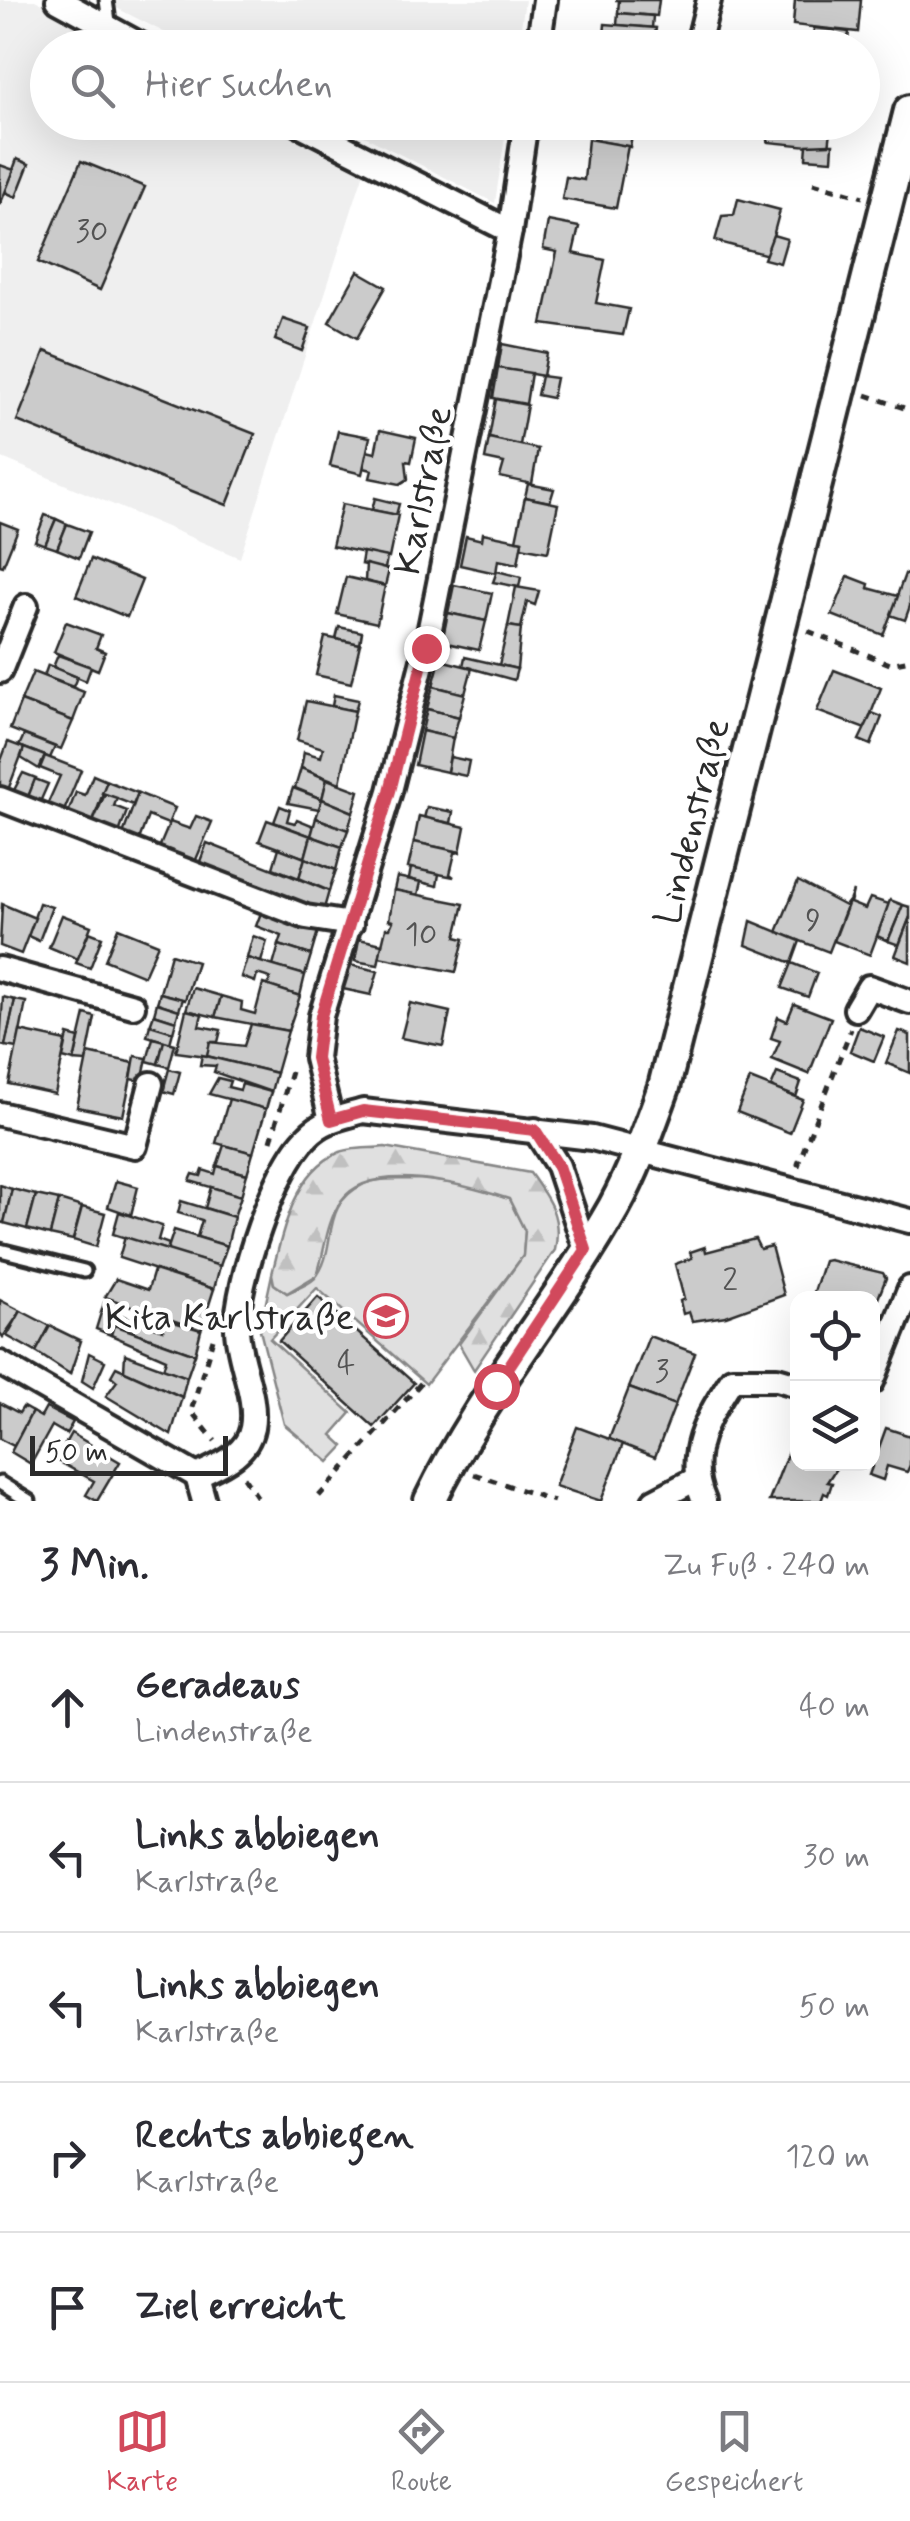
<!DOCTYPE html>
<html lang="de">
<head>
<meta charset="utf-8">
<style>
  :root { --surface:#fff; --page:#f7f7f7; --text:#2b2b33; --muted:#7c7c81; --line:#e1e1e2; --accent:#d1495b }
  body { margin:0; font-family:Mynerve,sans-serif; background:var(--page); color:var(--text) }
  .controls { position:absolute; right:30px; bottom:30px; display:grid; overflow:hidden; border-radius:20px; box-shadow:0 10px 40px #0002 }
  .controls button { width:90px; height:90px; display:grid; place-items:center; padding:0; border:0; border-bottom:2px solid var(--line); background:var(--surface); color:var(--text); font:50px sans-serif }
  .scale { position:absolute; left:30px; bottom:25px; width:198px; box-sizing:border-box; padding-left:10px; border:5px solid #2b2b2b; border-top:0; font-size:28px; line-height:35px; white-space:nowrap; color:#2b2b2b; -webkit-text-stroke:8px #fff; paint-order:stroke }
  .stop { position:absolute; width:30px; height:30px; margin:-22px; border:8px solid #d1495b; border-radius:50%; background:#fff }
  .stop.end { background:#d1495b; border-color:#fff; box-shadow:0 2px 10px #0008 }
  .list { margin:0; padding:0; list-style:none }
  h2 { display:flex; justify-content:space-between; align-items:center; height:130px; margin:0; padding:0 40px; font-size:42px }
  h2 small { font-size:32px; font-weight:400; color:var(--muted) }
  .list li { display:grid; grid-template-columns:65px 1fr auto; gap:30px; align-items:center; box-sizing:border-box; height:150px; padding:0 40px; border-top:2px solid var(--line) }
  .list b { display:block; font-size:38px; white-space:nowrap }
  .list p { margin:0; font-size:32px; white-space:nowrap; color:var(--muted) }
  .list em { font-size:32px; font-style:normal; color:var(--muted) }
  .icon { flex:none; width:55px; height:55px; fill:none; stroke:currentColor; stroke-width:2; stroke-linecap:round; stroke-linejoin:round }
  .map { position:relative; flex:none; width:910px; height:1501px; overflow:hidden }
  .search { position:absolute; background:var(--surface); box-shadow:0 10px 40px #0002; left:30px; right:30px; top:30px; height:110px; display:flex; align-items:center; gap:25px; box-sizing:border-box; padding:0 35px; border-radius:55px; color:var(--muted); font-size:38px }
  .sheet { height:880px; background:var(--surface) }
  nav { display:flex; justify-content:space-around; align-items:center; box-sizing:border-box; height:140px; border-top:2px solid var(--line); background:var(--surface); font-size:28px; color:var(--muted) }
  nav a { display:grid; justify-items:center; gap:5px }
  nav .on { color:var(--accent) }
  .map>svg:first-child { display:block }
  .built { fill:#efefef }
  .green { fill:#e0e0e0; stroke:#868686; stroke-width:2.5 }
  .forest { fill:url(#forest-firs); stroke:#868686; stroke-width:2.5 }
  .building { fill:#cbcbcb; stroke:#2b2b2b; stroke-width:2.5 }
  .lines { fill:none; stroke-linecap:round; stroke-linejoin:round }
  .service-casing { stroke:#2b2b2b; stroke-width:19 }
  .minor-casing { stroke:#2b2b2b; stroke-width:30 }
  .tertiary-casing { stroke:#2b2b2b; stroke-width:38 }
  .path { stroke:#2b2b2b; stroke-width:5; stroke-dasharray:8 8; stroke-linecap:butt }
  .service { stroke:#fff; stroke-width:11 }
  .minor { stroke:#fff; stroke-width:22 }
  .tertiary { stroke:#fff; stroke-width:30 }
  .route { stroke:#d1495b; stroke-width:12 }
  .labels { text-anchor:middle; stroke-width:9; stroke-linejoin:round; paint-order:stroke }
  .number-label { font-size:32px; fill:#535353 }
  .street-label { font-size:38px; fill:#2b2b2b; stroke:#fff }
  .poi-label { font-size:38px; fill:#2b2b2b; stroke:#fff; text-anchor:end }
</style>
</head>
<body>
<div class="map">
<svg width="910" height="1501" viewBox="0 0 910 1501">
  <defs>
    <pattern id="forest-firs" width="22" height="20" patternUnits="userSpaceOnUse" patternTransform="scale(2.5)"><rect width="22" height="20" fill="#e0e0e0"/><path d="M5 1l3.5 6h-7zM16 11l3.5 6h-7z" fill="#c0c0c0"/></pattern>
  </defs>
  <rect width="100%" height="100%" fill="#fff"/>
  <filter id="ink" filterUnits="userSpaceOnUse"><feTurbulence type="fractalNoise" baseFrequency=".01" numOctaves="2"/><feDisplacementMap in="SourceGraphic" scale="20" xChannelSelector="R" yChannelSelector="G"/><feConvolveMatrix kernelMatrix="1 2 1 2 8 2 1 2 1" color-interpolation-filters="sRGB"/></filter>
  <g filter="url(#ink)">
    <g class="built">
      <path d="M0,0h35l91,47 -78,1v74l221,1 95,49 -124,386 -240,-101z"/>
      <path d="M101,0h424l-7,48 -325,-1z"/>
      <path d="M339,123h168l-12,80z"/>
    </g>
    <path class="green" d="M419,1179l47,6 43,14 16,32 -2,25 -97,128 -109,-96 -47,51 81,74 -19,22 12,11 -15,16 -45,-38 -24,-94 12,-56 2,10 13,9c9,-4 21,-8 28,-15 24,-29 3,-73 49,-94 14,-7 39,-4 55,-5z"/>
    <path class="forest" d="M385,1147l145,26c19,26 32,44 25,77l-81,120 -15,-26 64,-88 2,-25 -16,-32c-40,-13 -138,-41 -168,2 -15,22 -16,50 -24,74l-30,18 -13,-9 -2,-10c10,-40 22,-102 66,-121 12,-6 33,-4 47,-6z"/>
    <g class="building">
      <path d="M615,0h44l-2,16 -39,-3 1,-13z"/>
      <path d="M795,0h66l-3,32 -65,-7z"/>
      <path d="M618,13l35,3 -1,12 -35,-3z"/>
      <path d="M605,24l51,4 -2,14h-4v6h-47z"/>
      <path d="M814,28l35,4 -2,16h-35z"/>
      <path d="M597,122h37l-4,25 -36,-7z"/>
      <path d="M770,122h62l-3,26 -61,-6z"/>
      <path d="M588,139l40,7 -12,62 -54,-9 4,-22 18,3z"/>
      <path d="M830,144h3l-1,16 -26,-2 1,-13z"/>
      <path d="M17,159l12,5 -13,33 -11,-5z"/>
      <path d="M81,161l64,26 -45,103 -62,-28z"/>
      <path d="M0,165l14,5 -14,35z"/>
      <path d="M738,199l42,11 -12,45 -53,-14 7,-25 12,-1z"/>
      <path d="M548,221l31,6 -6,26 32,7 -9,43 33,6 -6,26 -81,-11 15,-72 -14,-3z"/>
      <path d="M773,235l14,4 -7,24 -16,-4z"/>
      <path d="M358,271l28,16 -29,51 -28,-16z"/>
      <path d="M283,319l27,9 -8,23 -27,-11z"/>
      <path d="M502,344l45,9 -4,23 -45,-8z"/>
      <path d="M45,351l210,83 -28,71 -210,-84z"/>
      <path d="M498,368l33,5 -5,31 -33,-6z"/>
      <path d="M541,376l15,2 -4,20 -15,-3z"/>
      <path d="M496,399l31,6 -7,40 -31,-7z"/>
      <path d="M380,430l36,8 -5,24 -5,-1 2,18 -8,5 -30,-6 2,-8 -8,-2 3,-17 8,2z"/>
      <path d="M338,431l32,6 -8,37 -32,-8z"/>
      <path d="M489,438l49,11 -6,35 -32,-7 4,-14 -19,-4z"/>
      <path d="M528,484l26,5 -4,13 -25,-5z"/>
      <path d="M525,497l33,7 -10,48 -27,-5 1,-6 -6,-1z"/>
      <path d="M375,498l24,6 -3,11 -24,-5z"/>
      <path d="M342,504l56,11 -9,43 -57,-12z"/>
      <path d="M45,515l11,4 -11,26 -10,-4z"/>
      <path d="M56,519l11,5 -10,25 -12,-4z"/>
      <path d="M0,522l18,7 -15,37 -3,-1z"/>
      <path d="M67,524l22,8 -10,26 -22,-9z"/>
      <path d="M483,533l39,8 -4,23 -20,-4 -2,13 -36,-8 6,-29 16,4z"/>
      <path d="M363,552l24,5 -2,12 -24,-5z"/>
      <path d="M91,559l51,21 -15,37 -51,-21z"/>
      <path d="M366,564l23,6 -4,16 -20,-5z"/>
      <path d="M497,571l24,6 -2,10 -26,-5z"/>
      <path d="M905,574l5,2v30l-5,14 -15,-5z"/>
      <path d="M848,576l21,8 -1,4 30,8 -15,39 -51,-20z"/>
      <path d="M346,577l39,9 -8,37 -40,-9z"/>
      <path d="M454,585l38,8 -6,28 -38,-8z"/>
      <path d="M516,587l23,4 -4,14 -8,-3 -6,26 -13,-2z"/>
      <path d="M448,613l38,8 -7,29 -37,-8z"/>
      <path d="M66,622l35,13 -5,13 9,4 -7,18 -44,-18z"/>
      <path d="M508,626l13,2 -4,41 -18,-4z"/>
      <path d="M339,627l23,5 -2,12 -24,-5z"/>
      <path d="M325,637l35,7 -9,39 -35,-8z"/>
      <path d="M58,655l33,12 -5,14 -33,-14z"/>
      <path d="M465,657l52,12 -3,11 -51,-14z"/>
      <path d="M440,660l32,8 -7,26 -32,-8z"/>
      <path d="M48,665l29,12 -4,10 -29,-11z"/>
      <path d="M834,670l47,18 -16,41 -48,-18z"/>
      <path d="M33,672l51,20 -11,29 -52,-20z"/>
      <path d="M433,686l32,8 -6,23 -32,-8z"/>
      <path d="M334,695l24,5 -3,11 -23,-5z"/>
      <path d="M21,701l52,20 -12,28 -51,-20z"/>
      <path d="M306,701l49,10 -15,72 -39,-15 3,-16 17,5 2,-9 -26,-8z"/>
      <path d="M427,709l32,8 -6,21 -31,-7z"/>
      <path d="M872,713l10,4 -11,28 -12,-5z"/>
      <path d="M422,731l31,7 -6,34 -32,-7z"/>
      <path d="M24,735l31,12 -5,11 -31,-12z"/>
      <path d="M8,742l16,6 -16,42 -8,-3v-24z"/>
      <path d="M24,748l21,8 -6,13 -18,-11z"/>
      <path d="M45,756l36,14 -17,41 -17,-6 13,-29 -20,-8z"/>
      <path d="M450,757l19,4 -3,15 -19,-4z"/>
      <path d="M301,768l26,11 -5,20 -27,-11z"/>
      <path d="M23,773l13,5 -8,19 -15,-5z"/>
      <path d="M93,775l14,6 -14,41 -25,-9 8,-21 9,3z"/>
      <path d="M35,779l13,5 -8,18 -12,-5z"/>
      <path d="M327,779l32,12 -6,21 -31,-13z"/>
      <path d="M107,781l31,12 -5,12 -31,-12z"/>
      <path d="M293,788l29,11 -3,10 -31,-6z"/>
      <path d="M138,793l37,15 -7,16 -20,-8 -9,24 -16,-6z"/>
      <path d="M105,794l12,4 -3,8 13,5 -8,22 -26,-11z"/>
      <path d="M322,799l31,13 -5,18 -32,-12z"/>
      <path d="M280,806l10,4 -3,11 8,2 2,-4 17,7 -3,10 -37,-14z"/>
      <path d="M427,807l26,5 -2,11 -27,-5z"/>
      <path d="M196,816l16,6 -17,40 -36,-14 11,-26 20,7z"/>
      <path d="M419,816l46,11 -5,25 -46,-10z"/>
      <path d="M316,818l32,12 -6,17 -31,-11z"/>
      <path d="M267,820l44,16 -6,22 -46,-17z"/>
      <path d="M311,836l31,11 -6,23 -31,-12z"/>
      <path d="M414,842l46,10 -5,1 -5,21 4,3 -46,-9z"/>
      <path d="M207,843l122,48 -6,21 -124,-48z"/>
      <path d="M279,848l26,10 -6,20 -26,-10z"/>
      <path d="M305,858l31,12 -7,21 -30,-13z"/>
      <path d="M411,868l28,6 -2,12 -28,-7z"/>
      <path d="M397,877l24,5 -3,13 -24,-5z"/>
      <path d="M798,881l47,25 4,-5 -20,51 -52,-20z"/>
      <path d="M394,890l70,14 -8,33 8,2 -8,33 -77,-15 7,-29h4l3,-7 -4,-1z"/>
      <path d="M853,891l-3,12 15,6 5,-11 19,6 -19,51 -36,-14z"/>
      <path d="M890,900l13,5 -15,36 -11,-5z"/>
      <path d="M39,903l13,4 -13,34 -11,-5z"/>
      <path d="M2,904l33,14 -14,36 -21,-8z"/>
      <path d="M903,905l7,2v10l-11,28 -11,-4z"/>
      <path d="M262,910l56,21 -7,24 -32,-10 3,-9 -26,-10z"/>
      <path d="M62,915l29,11 -13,33 -29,-12z"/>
      <path d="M910,917v45l-15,-6z"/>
      <path d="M751,921l49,20 -8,22 -46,-18z"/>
      <path d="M118,928l40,16 -14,32 -39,-16z"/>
      <path d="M89,932l13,5 -12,31 -14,-5z"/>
      <path d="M253,936l14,5 -6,21 -14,-4z"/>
      <path d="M359,939l23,5 -4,21 -23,-4z"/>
      <path d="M279,945l32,10 -6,20 -32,-9z"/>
      <path d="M171,954l26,8 -12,38 -25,-7z"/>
      <path d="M247,958l58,17 -5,21 -32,-10 2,-8 -13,-4 -2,8 -14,-5z"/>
      <path d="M792,963l25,10 -9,24 -26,-9z"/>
      <path d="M350,965l28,6 -7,24 -28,-6z"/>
      <path d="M263,984l37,12 -12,35 -73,-14 6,-21 21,6 -1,8 14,4z"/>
      <path d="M193,988l28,8 -6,21 -29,-7z"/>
      <path d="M160,993l23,6 -4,11 -22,-7z"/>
      <path d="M3,997l12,3 -10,46 -5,-1z"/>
      <path d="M15,1000l11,2 -9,46 -12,-2z"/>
      <path d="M157,1003l22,7 -3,11 -22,-7z"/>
      <path d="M410,1003l40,9 -7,34 -42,-8z"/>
      <path d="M794,1004l37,14 -22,56 -37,-15 8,-18 -9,-3 7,-21 9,4z"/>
      <path d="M186,1010l16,4 -3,12 22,4 -3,12h-8l-3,14 -31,-4z"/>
      <path d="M85,1014l10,3 -9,45 -12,-1z"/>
      <path d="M154,1014l22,7 -3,11 -23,-7z"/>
      <path d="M251,1024l37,7 -12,42 -69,-17 3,-14 34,4z"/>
      <path d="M150,1025l23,7 -3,11 -23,-7z"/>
      <path d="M859,1027l25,10 -10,24 -24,-10z"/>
      <path d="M20,1031l46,10 -11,53 -46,-10z"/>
      <path d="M899,1031l11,4v38l-24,-10z"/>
      <path d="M68,1035l11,3 -5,23 -11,-3z"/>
      <path d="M153,1038l11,3 -6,23 -11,-3z"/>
      <path d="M164,1041l11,3 -6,23 -11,-3z"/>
      <path d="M88,1053l46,10 -11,53 -46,-9z"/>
      <path d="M202,1055l74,18 -5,19 -57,-20 2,-6 -16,-1z"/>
      <path d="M135,1056l12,2 -5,23 -11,-2z"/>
      <path d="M169,1069l11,3 -6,22 -11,-3z"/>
      <path d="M777,1073l24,9 -5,15 -25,-10z"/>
      <path d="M218,1078l12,3 -2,6 12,3 2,-6 29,8 -5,17 -57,-15z"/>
      <path d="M750,1079l53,21 -13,33 -53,-21z"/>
      <path d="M229,1099l37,10 -13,44 -37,-10z"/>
      <path d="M224,1145l29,8 -6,21 -30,-8z"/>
      <path d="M217,1166l30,8 -6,22 -51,-15 3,-7 8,2 2,-6 12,4z"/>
      <path d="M116,1181l22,6 -7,28 -23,-8z"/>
      <path d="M0,1185l12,4 -8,34 -4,-1z"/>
      <path d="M211,1187l30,9 -7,21 -29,-9z"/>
      <path d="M12,1189l24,6 -9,34 -23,-6z"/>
      <path d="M36,1195l23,5 -9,35 -23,-6z"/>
      <path d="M59,1200l23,7 -9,33 -23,-5z"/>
      <path d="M181,1201l53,16 -7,29 -30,-9 5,-17 -24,-7z"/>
      <path d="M82,1207l23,6 -9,34 -23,-7z"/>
      <path d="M119,1212l43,14 -4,14 11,4 -2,7 -54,-17z"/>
      <path d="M174,1230l53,16 -7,20 -53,-15z"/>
      <path d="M125,1237l95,29 -6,23 -95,-31z"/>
      <path d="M755,1239l5,10 11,-3 13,49 -58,21 -34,5 -3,-9 -6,2 -3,-13 4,-2 -9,-35 17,-6 -2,-6 15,-5 1,5z"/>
      <path d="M829,1260l54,13 3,5 -14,36v-16h-60l12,-37z"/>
      <path d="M154,1270l60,19 -13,41 -96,-33 11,-18 32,11z"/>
      <path d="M318,1297l96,86 -40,44 -95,-86z"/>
      <path d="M0,1300l21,11 -18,26 -3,-4z"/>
      <path d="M104,1303l16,6 -9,26 -15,-6z"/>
      <path d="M21,1311l29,15 -14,26 -29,-16z"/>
      <path d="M118,1314l45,16 4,-10 34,10 -6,24 -81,-29z"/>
      <path d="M114,1325l81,29 -8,23 -24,-8 3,-10 -55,-24z"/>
      <path d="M50,1326l31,15 -11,33 -34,-22z"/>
      <path d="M649,1336l46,17 -20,52 -46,-17z"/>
      <path d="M89,1353l16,8 -12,27 -11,-7z"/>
      <path d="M125,1354l62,23 -5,20 -58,-26z"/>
      <path d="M116,1367l66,30 -11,38 -65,-39 11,-15 -6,-5z"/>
      <path d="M629,1388l46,17 -20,52 -46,-18z"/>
      <path d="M0,1403l19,10 4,-6 9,5 -18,34 -14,-7z"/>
      <path d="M46,1408l27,14 -7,12 -14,-8 -21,38 -20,-12 21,-40 9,5z"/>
      <path d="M798,1426v38h41l-12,18 5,1 -4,12 -4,-2 -3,8h-52z"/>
      <path d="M577,1427l46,17 -22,57 -46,-15z"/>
      <path d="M886,1428l24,8v29l-3,7 -20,-6 -4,14 -14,-5z"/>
      <path d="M71,1433l49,29 -23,39 -11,-6 8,-14 -38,-21z"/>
    </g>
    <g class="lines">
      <g class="service-casing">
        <g id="service">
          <path d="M106,0l4,29"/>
          <path d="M0,1250l84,21"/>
          <path d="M0,1483l29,18"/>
        </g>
      </g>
      <g class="minor-casing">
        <g id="minor">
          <path d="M58,0l88,48"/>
          <path d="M538,48l7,-48"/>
          <path d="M697,48l12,-48"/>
          <path d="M295,122l215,109"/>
          <path d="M0,671l26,-65"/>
          <path d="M0,799l306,118 45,7"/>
          <path d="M0,969l133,37"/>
          <path d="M856,1009l13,-22 41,15"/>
          <path d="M0,1114l135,32 16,-62"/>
          <path d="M331,1120l-15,-62 5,-42 69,-225 36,-143 84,-417 16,-109"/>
          <path d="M535,1130l23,36 28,84"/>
          <path d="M0,1363l197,113"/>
          <path d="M872,1382l38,-94"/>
          <path d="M197,1476c22,-11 50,-21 55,-48 6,-32 -14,-67 -15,-99 -1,-45 38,-163 71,-193 15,-16 35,-19 55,-25l229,27 318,83"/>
          <path d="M197,1476l7,25"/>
          <path d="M654,1501l40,-21"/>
          <path d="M704,1501c-20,-46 3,-83 28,-122h45l21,6"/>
        </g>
      </g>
      <g class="tertiary-casing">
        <path id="tertiary" d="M430,1501c50,-105 127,-193 184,-294 21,-38 35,-79 50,-120l246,-976"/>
      </g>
      <g class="path">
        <path d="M813,183l50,14"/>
        <path d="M866,395l44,15"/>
        <path d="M808,631l82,33 20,-4"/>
        <path d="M271,1141l22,-76"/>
        <path d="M801,1165l-3,-1 53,-135"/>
        <path d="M213,1339l-22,72 24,30"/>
        <path d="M474,1474l80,27"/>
        <path d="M244,1477l16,24"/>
        <path d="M319,1496l102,-113"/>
      </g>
      <use href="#service" class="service"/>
      <use href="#minor" class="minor"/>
      <use href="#tertiary" class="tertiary"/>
    </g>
  </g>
  <g class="lines" filter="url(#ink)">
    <path class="route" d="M426,648l-36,143 -69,225 -5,42 15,62 32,-9 172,19 23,36 28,84 -90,136"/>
  </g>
  <defs>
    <g id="school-ring" transform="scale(2.25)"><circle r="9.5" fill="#fff" stroke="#d1495b" stroke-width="1.5"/><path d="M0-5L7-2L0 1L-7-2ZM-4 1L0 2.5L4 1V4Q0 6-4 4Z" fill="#d1495b"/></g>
  </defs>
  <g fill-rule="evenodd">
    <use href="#school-ring" x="386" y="1316"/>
  </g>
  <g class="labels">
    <g class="number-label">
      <text x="92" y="241">30</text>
      <text x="813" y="930">9</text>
      <text x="421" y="944">10</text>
      <text x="730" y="1290">2</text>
      <text x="346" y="1373">4</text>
      <text x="662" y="1381">3</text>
    </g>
    <g class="street-label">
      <text transform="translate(422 490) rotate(-79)" y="13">Karlstraße</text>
      <text transform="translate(691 821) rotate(-76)" y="13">Lindenstraße</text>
    </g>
    <g class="poi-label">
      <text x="354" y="1329">Kita Karlstraße</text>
    </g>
  </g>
</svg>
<div class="controls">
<button><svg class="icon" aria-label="locate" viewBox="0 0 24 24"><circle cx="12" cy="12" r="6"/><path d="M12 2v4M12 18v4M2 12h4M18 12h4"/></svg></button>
<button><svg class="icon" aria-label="layers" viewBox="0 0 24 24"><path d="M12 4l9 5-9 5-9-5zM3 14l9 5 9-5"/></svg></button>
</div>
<div class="scale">50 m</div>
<div class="stop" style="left:496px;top:1386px"></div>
<div class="stop end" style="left:426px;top:648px"></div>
<div class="search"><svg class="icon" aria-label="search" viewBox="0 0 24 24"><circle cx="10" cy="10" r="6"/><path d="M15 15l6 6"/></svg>Hier suchen</div>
</div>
<section class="sheet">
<h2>3 Min.<small>Zu Fuß · 240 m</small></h2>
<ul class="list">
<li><svg class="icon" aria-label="ahead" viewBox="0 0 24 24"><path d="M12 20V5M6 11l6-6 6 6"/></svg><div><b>Geradeaus</b><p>Lindenstraße</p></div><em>40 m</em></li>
<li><svg class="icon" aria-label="left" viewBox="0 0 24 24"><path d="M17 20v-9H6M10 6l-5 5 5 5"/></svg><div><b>Links abbiegen</b><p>Karlstraße</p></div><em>30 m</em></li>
<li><svg class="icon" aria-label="left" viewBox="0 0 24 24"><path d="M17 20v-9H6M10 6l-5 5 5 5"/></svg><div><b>Links abbiegen</b><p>Karlstraße</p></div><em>50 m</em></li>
<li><svg class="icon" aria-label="right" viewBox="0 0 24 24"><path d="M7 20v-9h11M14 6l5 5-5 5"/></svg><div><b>Rechts abbiegen</b><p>Karlstraße</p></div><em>120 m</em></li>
<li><svg class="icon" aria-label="arrive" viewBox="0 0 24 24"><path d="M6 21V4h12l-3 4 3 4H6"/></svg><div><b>Ziel erreicht</b></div></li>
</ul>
</section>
<nav>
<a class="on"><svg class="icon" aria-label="map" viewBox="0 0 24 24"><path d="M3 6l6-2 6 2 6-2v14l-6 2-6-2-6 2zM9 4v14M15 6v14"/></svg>Karte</a>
<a><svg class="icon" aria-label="directions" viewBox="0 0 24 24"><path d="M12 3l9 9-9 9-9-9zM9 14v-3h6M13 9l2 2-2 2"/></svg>Route</a>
<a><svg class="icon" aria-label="saved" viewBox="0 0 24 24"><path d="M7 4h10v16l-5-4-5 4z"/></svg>Gespeichert</a>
</nav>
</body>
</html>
